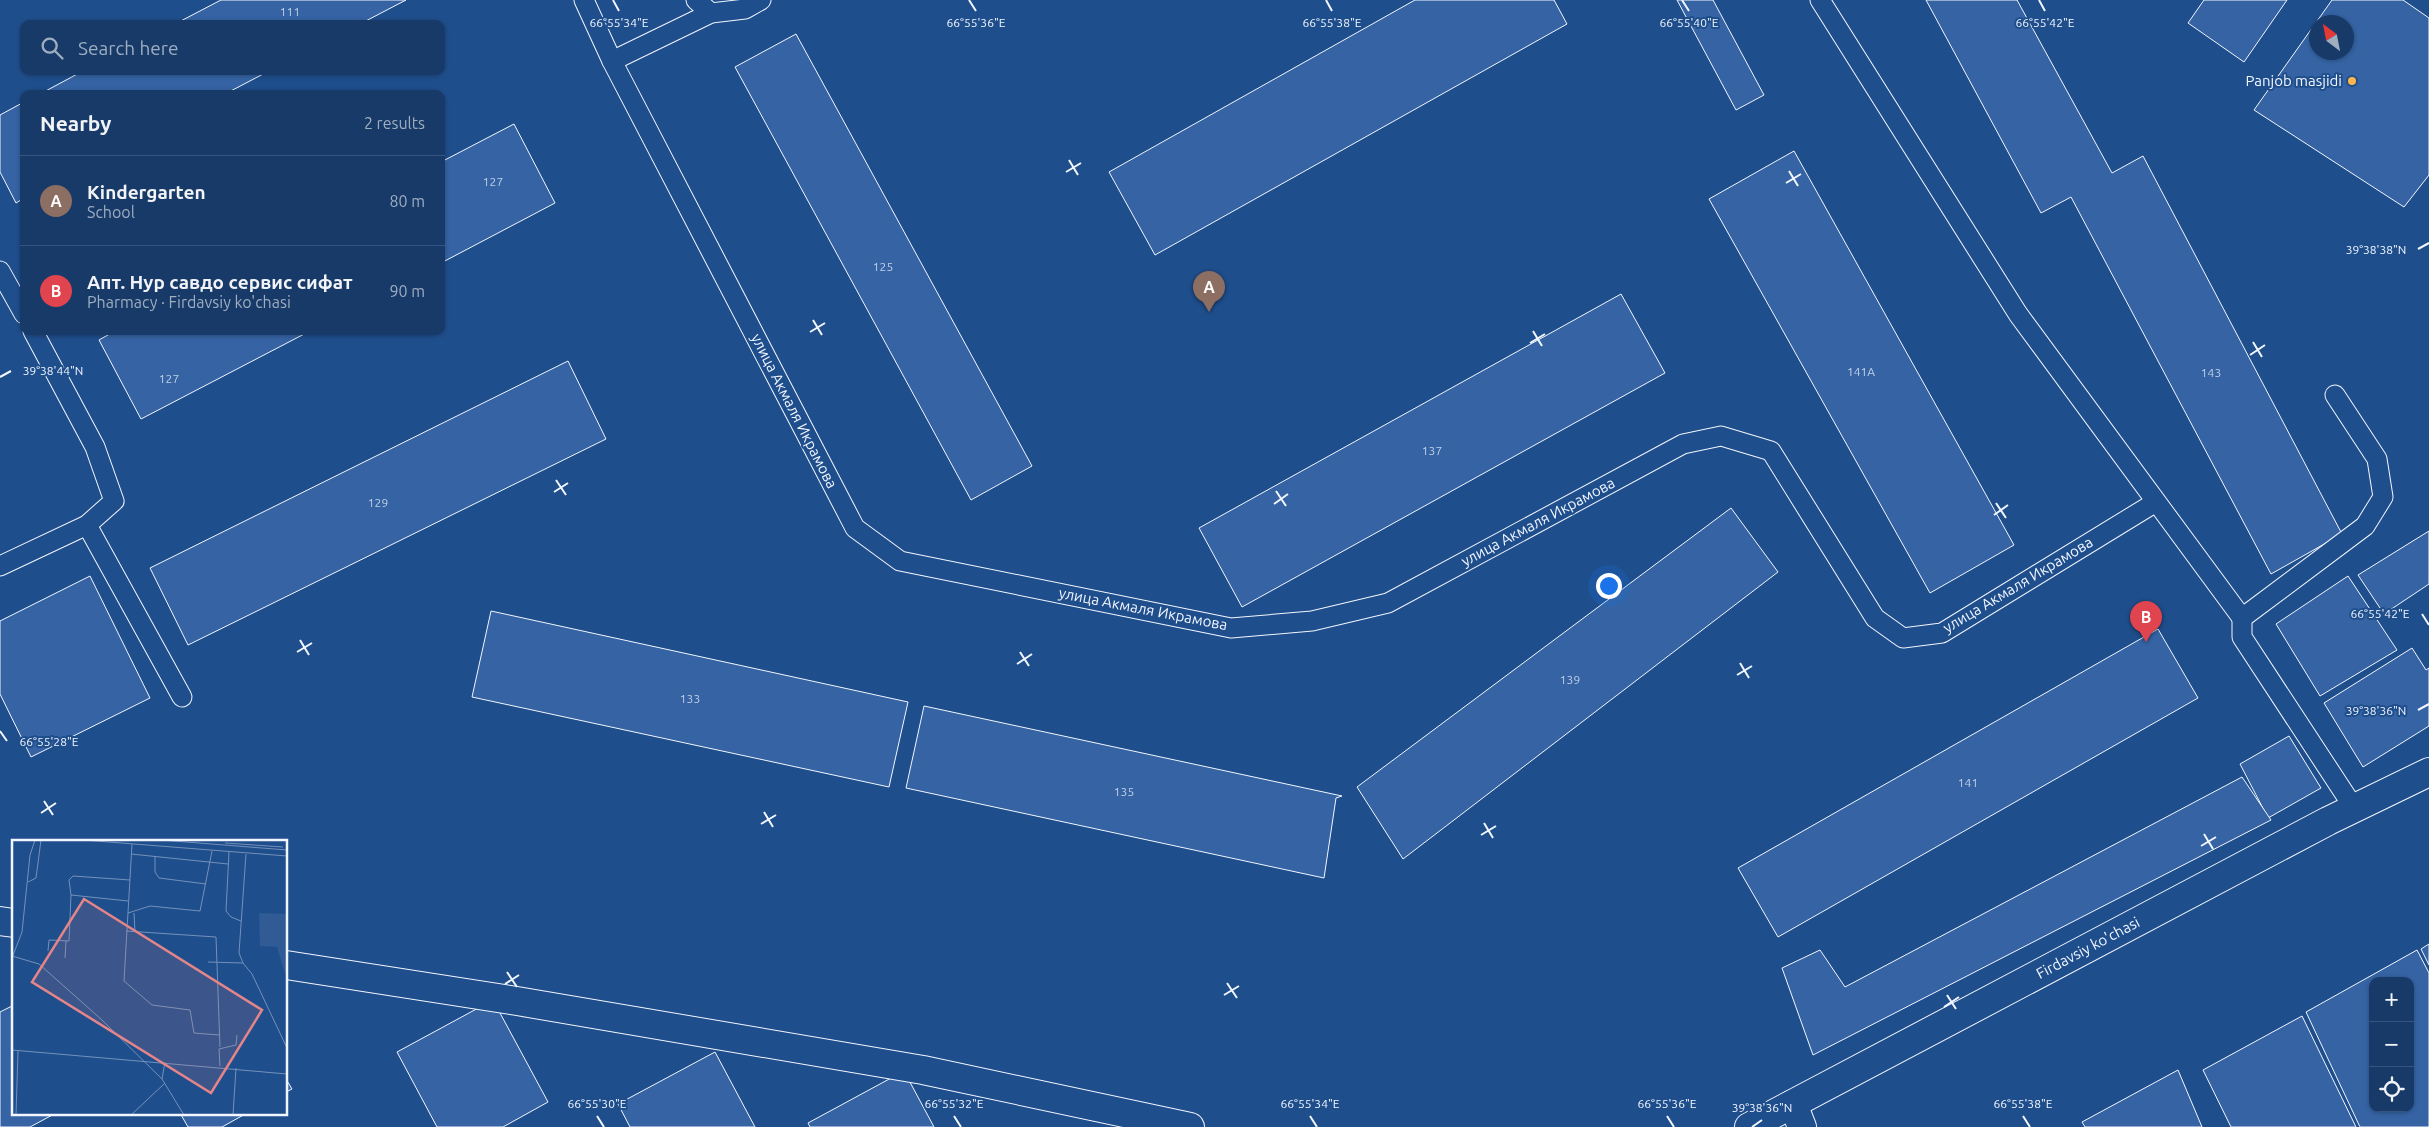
<!DOCTYPE html>
<html lang="en">
<head>
<meta charset="utf-8">
<style>
  :root { --surface:#173a69; --page:#20416f; --text:#f1f3f6; --muted:#9eadc0; --line:#36547d; --accent:#8bbbb9 }
  body { margin:0; font-family:Ubuntu,sans-serif; background:var(--page); color:var(--text) }
  .controls { position:absolute; right:15px; bottom:15px; display:grid; overflow:hidden; border-radius:10px; box-shadow:0 1px 4px #0004 }
  .controls button { width:45px; height:45px; display:grid; place-items:center; padding:0; border:0; border-bottom:1px solid var(--line); background:var(--surface); color:var(--text); font:25px sans-serif }
  .compass { position:absolute; left:2309px; top:15px; width:45px; height:45px; border-radius:50%; background:var(--surface); box-shadow:0 1px 4px #0004; rotate:328deg }
  .you { position:absolute; left:1608px; top:585px; width:18px; height:18px; margin:-12px; border:4px solid #fff; border-radius:50%; background:#1a73e8; box-shadow:0 0 0 8px #1a73e833 }
  .badge { display:grid; place-items:center; width:32px; height:32px; border-radius:50%; background:var(--accent); color:#fff; font-size:16px; font-weight:700 }
  .pin { position:absolute; translate:-50% -41px; filter:drop-shadow(0 1px 2px #0008) }
  .pin::after { content:''; position:absolute; top:26px; width:18px; height:15px; background:inherit; clip-path:polygon(0 0,100% 0,50% 100%) }
  .list { margin:0; padding:0; list-style:none }
  h2 { display:flex; justify-content:space-between; align-items:center; height:65px; margin:0; padding:0 20px; font-size:21px }
  h2 small { font-size:16px; font-weight:400; color:var(--muted) }
  .list li { display:grid; grid-template-columns:32px 1fr auto; gap:15px; align-items:center; box-sizing:border-box; height:90px; padding:0 20px; border-top:1px solid var(--line) }
  .list b { display:block; font-size:19px; white-space:nowrap }
  .list p { margin:0; font-size:16px; white-space:nowrap; color:var(--muted) }
  .list em { font-size:16px; font-style:normal; color:var(--muted) }
  .icon { flex:none; width:28px; height:28px; fill:none; stroke:currentColor; stroke-width:2; stroke-linecap:round; stroke-linejoin:round }
  .map { position:relative; flex:none; width:2429px; height:1127px; overflow:hidden }
  .search { position:absolute; background:var(--surface); box-shadow:0 1px 4px #0004; left:20px; top:20px; width:425px; height:55px; display:flex; align-items:center; gap:12px; box-sizing:border-box; padding:0 18px; border-radius:10px; color:var(--muted); font-size:19px }
  .panel { position:absolute; background:var(--surface); box-shadow:0 1px 4px #0004; left:20px; top:90px; width:425px; height:245px; border-radius:10px }
  .map>svg:first-child { display:block }
  .building { fill:#3563a3; stroke:#f2f6ff; fill-rule:evenodd }
  .lines { fill:none; stroke-linecap:round; stroke-linejoin:round }
  .lane-casing { stroke:#f2f6ff; stroke-width:21 }
  .street-casing { stroke:#f2f6ff; stroke-width:30 }
  .secondary-casing { stroke:#f2f6ff; stroke-width:30 }
  .lane { stroke:#1f4e8c; stroke-width:19 }
  .street { stroke:#1f4e8c; stroke-width:28 }
  .secondary { stroke:#1f4e8c; stroke-width:28 }
  .ticks { fill:none; stroke:#f2f6ff; stroke-width:2 }
  .poi-dot { fill:#ffb74d; stroke:#1f4e8c; stroke-width:2 }
  .labels { text-anchor:middle; stroke-width:4; stroke-linejoin:round; paint-order:stroke }
  .number-label { font-size:12px; fill:#c3d1e8 }
  .poi-label { font-size:15px; fill:#f2f6ff; stroke:#1f4e8c; text-anchor:end }
  .street-label { font-size:15px; fill:#f2f6ff; stroke:#1f4e8c }
  .inset-road { fill:none; stroke:#7391ba; stroke-width:1 }
  .view { fill:#e38589; fill-opacity:0.15; stroke:#e38589; stroke-width:2.5 }
  .inset-edge { fill:none; stroke:#f2f6ff; stroke-width:2.5 }
  .ticks-label { font-size:12px; text-anchor:middle; fill:#f2f6ff; stroke:#1f4e8c; stroke-width:4; stroke-linejoin:round; paint-order:stroke }
</style>
</head>
<body>
<div class="map">
<svg width="2429" height="1127" viewBox="0 0 2429 1127">
  <rect width="100%" height="100%" fill="#1f4e8c"/>
  <g class="building">
    <path d="M221,0h185l-46,24h-185z"/>
    <path d="M1415,0h139l13,24 -412,231 -46,-83z"/>
    <path d="M1677,0h36l51,95 -28,15z"/>
    <path d="M1926,0h91l95,173 31,-17 199,378 -71,40 -200,-377 -30,16z"/>
    <path d="M2204,0h83l-43,62 -56,-39z"/>
    <path d="M2332,0h71l26,18v157l-25,32 -150,-97zM2316,22h30v30h-30z"/>
    <path d="M796,34l236,432 -61,34 -236,-433z"/>
    <path d="M83,71h186l-44,23h-185z"/>
    <path d="M24,102v96l-8,5 -16,-31v-57z"/>
    <path d="M514,124l41,79 -114,60v-101z"/>
    <path d="M1794,151l220,394 -84,48 -221,-394z"/>
    <path d="M1621,294l44,79 -423,234 -43,-79z"/>
    <path d="M115,331h195l-169,88 -42,-79z"/>
    <path d="M568,361l38,78 -418,206 -38,-77z"/>
    <path d="M1731,508l47,64 -375,287 -46,-72z"/>
    <path d="M2429,531v53l-45,30 -26,-39z"/>
    <path d="M90,576l60,122 -119,59 -31,-63v-73z"/>
    <path d="M2348,576l49,74 -77,46 -44,-72z"/>
    <path d="M491,611l417,91 -19,85 -417,-90z"/>
    <path d="M2158,629l40,69 -420,239 -40,-69z"/>
    <path d="M2412,648l14,22 3,-2v58l-66,41 -39,-64z"/>
    <path d="M924,706l418,90 -6,2 -12,80 -418,-90z"/>
    <path d="M2289,736l32,52 -53,30 -28,-54z"/>
    <path d="M2242,777l29,43 -458,235 -31,-87 38,-18 25,37z"/>
    <path d="M2429,944v21l-8,-16z"/>
    <path d="M2417,950l12,23v154h-69l-54,-115zM2373,981h37v127h-37z"/>
    <path d="M493,1000l55,102 -45,25h-66l-40,-75z"/>
    <path d="M14,1005v108h42l-26,14h-30v-115z"/>
    <path d="M2302,1016l54,111h-125l-28,-57z"/>
    <path d="M715,1052l40,75h-125l-12,-23z"/>
    <path d="M2178,1070l24,57h-117l-3,-5z"/>
    <path d="M904,1071l30,56h-124l-2,-4z"/>
    <path d="M286,1079l6,10 -6,3z"/>
    <path d="M180,1113h67l-25,14h-34z"/>
  </g>
  <g class="lines">
    <g class="lane-casing">
      <g id="lane">
        <path d="M584,0l28,61 243,467 45,33 331,67 81,-7 76,-18 295,-159 38,-8 50,15 104,167 28,20 39,-5 214,-131"/>
        <path d="M696,0l15,13"/>
        <path d="M1820,0l198,314 224,304"/>
        <path d="M612,61l99,-48 34,-4 16,-9"/>
        <path d="M0,271l24,43"/>
        <path d="M2335,395l42,64 6,38 -18,29 -123,92v19l112,171"/>
        <path d="M87,525l95,172"/>
        <path d="M0,566l87,-41 27,-24 -19,-54 -62,-116"/>
      </g>
    </g>
    <g class="street-casing">
      <g id="street">
        <path d="M0,921l14,2"/>
        <path d="M286,965l231,36 406,69 267,57"/>
        <path d="M1793,1104l9,23"/>
      </g>
    </g>
    <g class="secondary-casing">
      <path id="secondary" d="M1749,1127l579,-306 101,-49"/>
    </g>
    <use href="#lane" class="lane"/>
    <use href="#street" class="street"/>
    <use href="#secondary" class="secondary"/>
  </g>
  <path class="ticks" d="M613,0l6,11M969,0l7,11M1326,0l6,11M1682,0l7,11M2039,0l6,11M1069,160l9,15M1789,171l9,15M1066,172l15,-9M1786,183l15,-9M2418,249l11,-6M813,320l9,15M1533,331l9,15M810,332l15,-9M2253,342l9,15M1530,343l15,-9M2250,355l15,-10M0,377l11,-6M556,480l10,15M1276,491l10,15M554,492l14,-9M1996,503l10,15M1274,504l14,-10M1994,515l14,-10M2422,614l7,11M300,640l9,15M297,652l15,-9M1020,652l9,14M1740,663l9,15M1017,664l15,-10M1737,675l15,-9M2418,710l11,-6M0,731l7,10M44,801l9,14M764,812l9,15M41,813l15,-10M1484,823l9,15M761,824l15,-9M2204,834l9,15M1481,835l15,-9M2201,846l15,-9M507,972l10,15M1227,983l10,15M505,984l14,-9M1224,995l15,-9M1947,995l9,14M1944,1007l15,-10M597,1116l7,11M954,1116l7,11M1310,1116l7,11M1667,1116l7,11M2023,1116l7,11M1752,1127l10,-7"/>
  <circle class="poi-dot" cx="2352" cy="81" r="5"/>
  <g class="labels">
    <g class="number-label">
      <text x="290" y="16">111</text>
      <text x="493" y="186">127</text>
      <text x="883" y="271">125</text>
      <text x="1861" y="376">141А</text>
      <text x="2211" y="377">143</text>
      <text x="169" y="383">127</text>
      <text x="1432" y="455">137</text>
      <text x="378" y="507">129</text>
      <text x="1570" y="684">139</text>
      <text x="690" y="703">133</text>
      <text x="1968" y="787">141</text>
      <text x="1124" y="796">135</text>
    </g>
    <g class="poi-label">
      <text x="2342" y="86">Panjob masjidi</text>
    </g>
    <g class="street-label">
      <text transform="translate(794 411) rotate(63)" y="5">улица Акмаля Икрамова</text>
      <text transform="translate(1538 522) rotate(-28)" y="5">улица Акмаля Икрамова</text>
      <text transform="translate(2018 585) rotate(-31)" y="5">улица Акмаля Икрамова</text>
      <text transform="translate(1143 609) rotate(11)" y="5">улица Акмаля Икрамова</text>
      <text transform="translate(2088 948) rotate(-28)" y="5">Firdavsiy ko'chasi</text>
    </g>
  </g>
  <g transform="translate(12 840)">
    <rect width="275" height="275" fill="#1f4e8c"/>
    <path d="M247,73l28,1v66l-10,-33 -17,-1z" fill="#305b95"/>
    <path class="inset-road" d="M71,0l204,16M149,0l126,10M213,3l58,4M120,4l-8,137 28,24 38,5 4,23 25,2M217,12l-3,59 5,6 10,4M119,14l97,10M143,16v16l4,6 47,6M16,42l8,-4 5,-38M59,55l-2,-15 4,-4 57,4M116,73l22,-7 50,5 12,-60M122,73l1,19M114,91l90,6 4,110M36,111l1,-11 20,1 2,-46 57,6M0,116l27,8 63,56 60,59 22,36M0,118l10,-26 8,-77 5,-15M53,118l1,-17M196,122l35,1 9,11 35,74M231,123l-4,-10 7,-99M0,210l275,24M208,226l-1,-17 17,-4 1,-10M150,239l3,-17M4,275l2,-64M119,275l34,-32M221,275l3,-47"/>
    <path class="view" d="M72,59l178,111 -51,83 -179,-111z"/>
    <rect width="275" height="275" class="inset-edge"/>
  </g>
  <g class="ticks-label">
    <text x="1332" y="27">66°55'38"E</text>
    <text x="2045" y="27">66°55'42"E</text>
    <text x="619" y="27">66°55'34"E</text>
    <text x="976" y="27">66°55'36"E</text>
    <text x="1689" y="27">66°55'40"E</text>
    <text x="2376" y="254">39°38'38"N</text>
    <text x="53" y="375">39°38'44"N</text>
    <text x="2380" y="618">66°55'42"E</text>
    <text x="2376" y="715">39°38'36"N</text>
    <text x="49" y="746">66°55'28"E</text>
    <text x="597" y="1108">66°55'30"E</text>
    <text x="954" y="1108">66°55'32"E</text>
    <text x="1310" y="1108">66°55'34"E</text>
    <text x="1667" y="1108">66°55'36"E</text>
    <text x="2023" y="1108">66°55'38"E</text>
    <text x="1762" y="1112">39°38'36"N</text>
  </g>
</svg>
<div class="controls">
<button>+</button>
<button>−</button>
<button><svg class="icon" aria-label="locate" viewBox="0 0 24 24"><circle cx="12" cy="12" r="6"/><path d="M12 2v4M12 18v4M2 12h4M18 12h4"/></svg></button>
</div>
<svg class="compass" viewBox="-18 -18 36 36"><path d="M0-13l5 13h-10z" fill="#e53935"/><path d="M0 13l5-13h-10z" fill="#9eadc0"/></svg>
<div class="you"></div>
<div class="pin badge" style="left:1209px;top:312px;background:#8d6e63">A</div>
<div class="pin badge" style="left:2146px;top:642px;background:#e0444e">B</div>
<div class="search"><svg class="icon" aria-label="search" viewBox="0 0 24 24"><circle cx="10" cy="10" r="6"/><path d="M15 15l6 6"/></svg>Search here</div>
<section class="panel">
<h2>Nearby<small>2 results</small></h2>
<ul class="list">
<li><span class="badge" style="background:#8d6e63">A</span><div><b>Kindergarten</b><p>School</p></div><em>80 m</em></li>
<li><span class="badge" style="background:#e0444e">B</span><div><b>Апт. Нур савдо сервис сифат</b><p>Pharmacy · Firdavsiy ko'chasi</p></div><em>90 m</em></li>
</ul>
</section>
</div>
</body>
</html>
